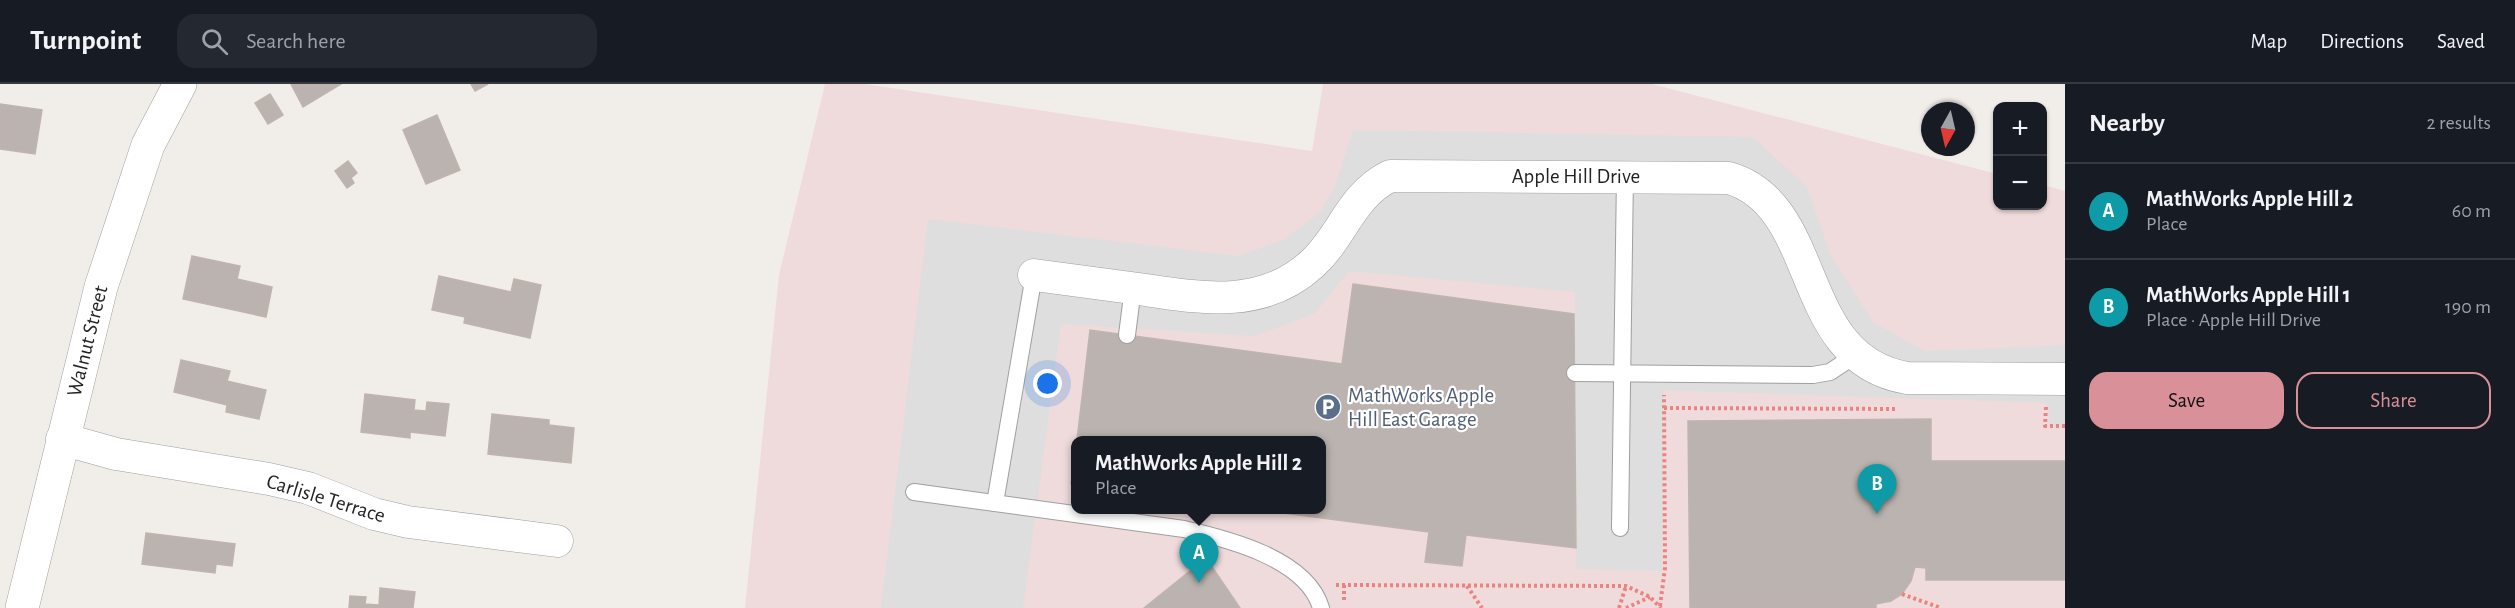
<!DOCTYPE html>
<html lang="en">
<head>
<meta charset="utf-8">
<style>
  :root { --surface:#171b24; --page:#242831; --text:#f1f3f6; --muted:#9ea1a6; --line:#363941; --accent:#d99098 }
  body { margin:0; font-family:"Alegreya Sans",sans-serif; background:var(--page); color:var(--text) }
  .controls { position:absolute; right:18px; top:18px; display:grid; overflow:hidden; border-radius:12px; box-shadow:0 2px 4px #0004 }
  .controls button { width:54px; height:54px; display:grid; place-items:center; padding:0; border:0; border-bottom:2px solid var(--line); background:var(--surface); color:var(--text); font:30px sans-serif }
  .compass { position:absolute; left:1921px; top:18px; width:54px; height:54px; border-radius:50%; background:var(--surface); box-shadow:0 2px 4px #0004; rotate:188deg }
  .you { position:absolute; left:1048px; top:300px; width:21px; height:21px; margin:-15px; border:4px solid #fff; border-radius:50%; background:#1a73e8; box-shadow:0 0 0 9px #1a73e833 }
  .badge { display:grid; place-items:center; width:39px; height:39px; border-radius:50%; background:var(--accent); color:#fff; font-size:20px; font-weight:700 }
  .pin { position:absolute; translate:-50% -50px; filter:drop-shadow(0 2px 3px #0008) }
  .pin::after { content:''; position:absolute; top:32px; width:21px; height:18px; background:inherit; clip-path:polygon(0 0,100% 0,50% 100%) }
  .popup { position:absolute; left:1071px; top:352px; width:255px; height:78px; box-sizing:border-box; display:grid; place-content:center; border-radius:12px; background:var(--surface); filter:drop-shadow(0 2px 4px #0005); font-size:20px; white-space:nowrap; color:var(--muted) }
  .popup b { font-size:22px; color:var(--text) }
  .popup::after { content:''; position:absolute; left:50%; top:100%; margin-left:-12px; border:12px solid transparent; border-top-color:var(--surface) }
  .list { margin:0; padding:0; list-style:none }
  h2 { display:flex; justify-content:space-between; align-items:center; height:78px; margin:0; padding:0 24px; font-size:26px }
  h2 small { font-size:20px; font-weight:400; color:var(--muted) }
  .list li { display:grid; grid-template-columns:39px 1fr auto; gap:18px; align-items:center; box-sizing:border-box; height:96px; padding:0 24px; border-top:2px solid var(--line) }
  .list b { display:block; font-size:22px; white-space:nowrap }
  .list p { margin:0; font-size:20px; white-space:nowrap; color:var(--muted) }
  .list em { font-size:20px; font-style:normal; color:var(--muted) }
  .actions { display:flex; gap:12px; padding:18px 24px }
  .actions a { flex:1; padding:14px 0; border:2px solid var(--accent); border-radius:18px; text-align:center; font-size:21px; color:var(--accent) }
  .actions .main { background:var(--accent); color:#111 }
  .icon { flex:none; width:33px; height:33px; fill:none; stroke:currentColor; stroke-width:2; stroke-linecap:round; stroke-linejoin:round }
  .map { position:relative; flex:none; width:2065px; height:524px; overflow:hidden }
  header { display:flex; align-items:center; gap:36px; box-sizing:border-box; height:84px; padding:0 30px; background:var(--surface); border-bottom:2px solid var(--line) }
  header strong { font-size:28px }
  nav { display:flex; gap:33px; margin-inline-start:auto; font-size:21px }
  .search { width:420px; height:54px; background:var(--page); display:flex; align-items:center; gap:15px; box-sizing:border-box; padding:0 21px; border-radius:18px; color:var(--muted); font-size:22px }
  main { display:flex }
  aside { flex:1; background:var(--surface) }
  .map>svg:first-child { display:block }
  .commercial { fill:#efdbdc; fill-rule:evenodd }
  .parking { fill:#dedede }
  .building { fill:#bab3af; stroke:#c1b4ad; stroke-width:1.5 }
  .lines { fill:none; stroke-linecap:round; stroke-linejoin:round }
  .service-casing { stroke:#9f9f9f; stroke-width:18 }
  .minor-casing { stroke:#9f9f9f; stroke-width:33 }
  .tertiary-casing { stroke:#9f9f9f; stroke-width:34 }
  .path { stroke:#eb8381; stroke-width:4; stroke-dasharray:3 3; stroke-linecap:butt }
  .service { stroke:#fff; stroke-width:16 }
  .minor { stroke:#fff; stroke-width:32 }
  .tertiary { stroke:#fff; stroke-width:33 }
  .labels { text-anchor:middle; stroke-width:4.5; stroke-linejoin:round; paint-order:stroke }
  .street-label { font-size:21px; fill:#222; stroke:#fff }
  .service-label { font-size:21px; fill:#4e5e75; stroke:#fff; text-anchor:start }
</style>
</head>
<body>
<header>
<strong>Turnpoint</strong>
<div class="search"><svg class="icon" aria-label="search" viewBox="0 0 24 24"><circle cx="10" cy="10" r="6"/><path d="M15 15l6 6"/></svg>Search here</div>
<nav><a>Map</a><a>Directions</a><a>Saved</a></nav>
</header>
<main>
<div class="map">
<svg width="2065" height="524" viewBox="0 0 2065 524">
  <rect width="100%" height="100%" fill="#f1eeea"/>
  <path class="commercial" d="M825,0h40l447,67 11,-67h329l345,90 1,32h44l1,-21 22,6v417h-1320l34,-333zM1076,356h246v70h-246z"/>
  <path class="parking" d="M1353,46l400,7 54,50 24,69 42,66 52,29 140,-6v82h-15l-4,-24 -382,-13 -2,181 -86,-2 -1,-277 -226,-21 -35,43 -60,22 -193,-12 -38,284h-142l47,-389 311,37 46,-17 35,-27 15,-26z"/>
  <g class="building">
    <path d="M291,0h50l-38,23z"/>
    <path d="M471,0h17l-13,7z"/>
    <path d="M270,10l13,21 -15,9 -13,-21z"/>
    <path d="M0,20l42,6 -7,44 -35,-5z"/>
    <path d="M437,31l23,55 -34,14 -23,-54z"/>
    <path d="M348,77l9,12 -6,5 3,5 -7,5 -12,-17z"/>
    <path d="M192,172l48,10 -3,13 35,8 -6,30 -83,-18z"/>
    <path d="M439,192l72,16 3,-13 27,6 -11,53 -66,-15 1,-6 -33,-7z"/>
    <path d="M1353,200l221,30 2,234 -110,-13 -4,31 -37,-4 4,-30 -168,-22h61v-70h-245l13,-110 252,34z"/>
    <path d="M181,276l49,11 -3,10 39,9 -7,29 -33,-7 1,-7 -53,-13z"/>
    <path d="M365,310l50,6 -1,10 12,1 1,-9 22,2 -4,32 -35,-4v6l-49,-6z"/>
    <path d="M492,330l57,6v5l25,3 -3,35 -83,-9z"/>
    <path d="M1931,335v42h134v119h-139v-12l-11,-1 -4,14 -9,13 -11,7 -15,3v4h-186l-2,-187z"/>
    <path d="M1076,362v39l-5,-1z"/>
    <path d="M146,449l89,11 -3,22 -16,-2 -1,9 -73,-9z"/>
    <path d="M1206,474l34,50h-96z"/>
    <path d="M380,504l35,4 -2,16h-64l1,-12 16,1 -1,7 14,1z"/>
  </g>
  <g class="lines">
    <g class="service-casing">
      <g id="service">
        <path d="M1127,251l6,-47"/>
        <path d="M1575,289l238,2 17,-3 24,-16"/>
        <path d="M914,408l270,37c44,10 123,30 137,79"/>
        <path d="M995,419l39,-228"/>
        <path d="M1620,444l5,-353"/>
      </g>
    </g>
    <g class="minor-casing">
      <g id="minor">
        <path d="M1034,191c35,5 70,9 105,14 61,9 123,21 173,-25 31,-28 38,-68 78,-88l339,2c95,28 64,181 178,200l158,1"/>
        <path d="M62,355l54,15 153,25 39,9 66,26 34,8 149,19"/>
      </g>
    </g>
    <g class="tertiary-casing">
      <path id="tertiary" d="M22,524l79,-321 47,-142 32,-61"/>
    </g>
    <g class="path">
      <path d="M2046,323l-1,19h20"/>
      <path d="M1664,324l234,1"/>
      <path d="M1336,501l290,1 24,11 11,11"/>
      <path d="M1344,501v16"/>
      <path d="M1467,502l15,22"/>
      <path d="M1902,510l39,14"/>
      <path d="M1660,522l5,-38 -1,-173"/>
      <path d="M1619,524l7,-22"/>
      <path d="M1626,524l24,-11"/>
    </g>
    <use href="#service" class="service"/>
    <use href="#minor" class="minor"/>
    <use href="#tertiary" class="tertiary"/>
  </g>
  <defs>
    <g id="parking-disc" transform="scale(1.35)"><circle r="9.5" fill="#5c6f8a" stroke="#fff"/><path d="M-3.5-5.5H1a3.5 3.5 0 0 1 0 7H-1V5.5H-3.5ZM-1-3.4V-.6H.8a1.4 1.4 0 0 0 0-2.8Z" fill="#fff"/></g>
  </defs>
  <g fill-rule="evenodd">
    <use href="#parking-disc" x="1328" y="323"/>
  </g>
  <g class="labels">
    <g class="street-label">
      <text x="1576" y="99">Apple Hill Drive</text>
      <text transform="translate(87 257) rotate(-76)" y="7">Walnut Street</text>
      <text transform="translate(326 414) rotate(17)" y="7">Carlisle Terrace</text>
    </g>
    <g class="service-label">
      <text x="1348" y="318">MathWorks Apple<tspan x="1348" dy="24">Hill East Garage</tspan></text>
    </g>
  </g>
</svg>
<div class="controls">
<button>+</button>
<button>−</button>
</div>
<svg class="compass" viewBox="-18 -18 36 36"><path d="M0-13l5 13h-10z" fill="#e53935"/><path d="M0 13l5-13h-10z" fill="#9ea1a6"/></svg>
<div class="you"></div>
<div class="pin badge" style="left:1199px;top:499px;background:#0f9aa8">A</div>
<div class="popup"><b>MathWorks Apple Hill 2</b>Place</div>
<div class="pin badge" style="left:1877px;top:430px;background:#0f9aa8">B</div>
</div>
<aside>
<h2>Nearby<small>2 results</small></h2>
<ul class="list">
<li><span class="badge" style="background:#0f9aa8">A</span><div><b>MathWorks Apple Hill 2</b><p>Place</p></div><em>60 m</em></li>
<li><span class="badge" style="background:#0f9aa8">B</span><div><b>MathWorks Apple Hill 1</b><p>Place · Apple Hill Drive</p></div><em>190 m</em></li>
</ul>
<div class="actions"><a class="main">Save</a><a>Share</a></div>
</aside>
</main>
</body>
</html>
